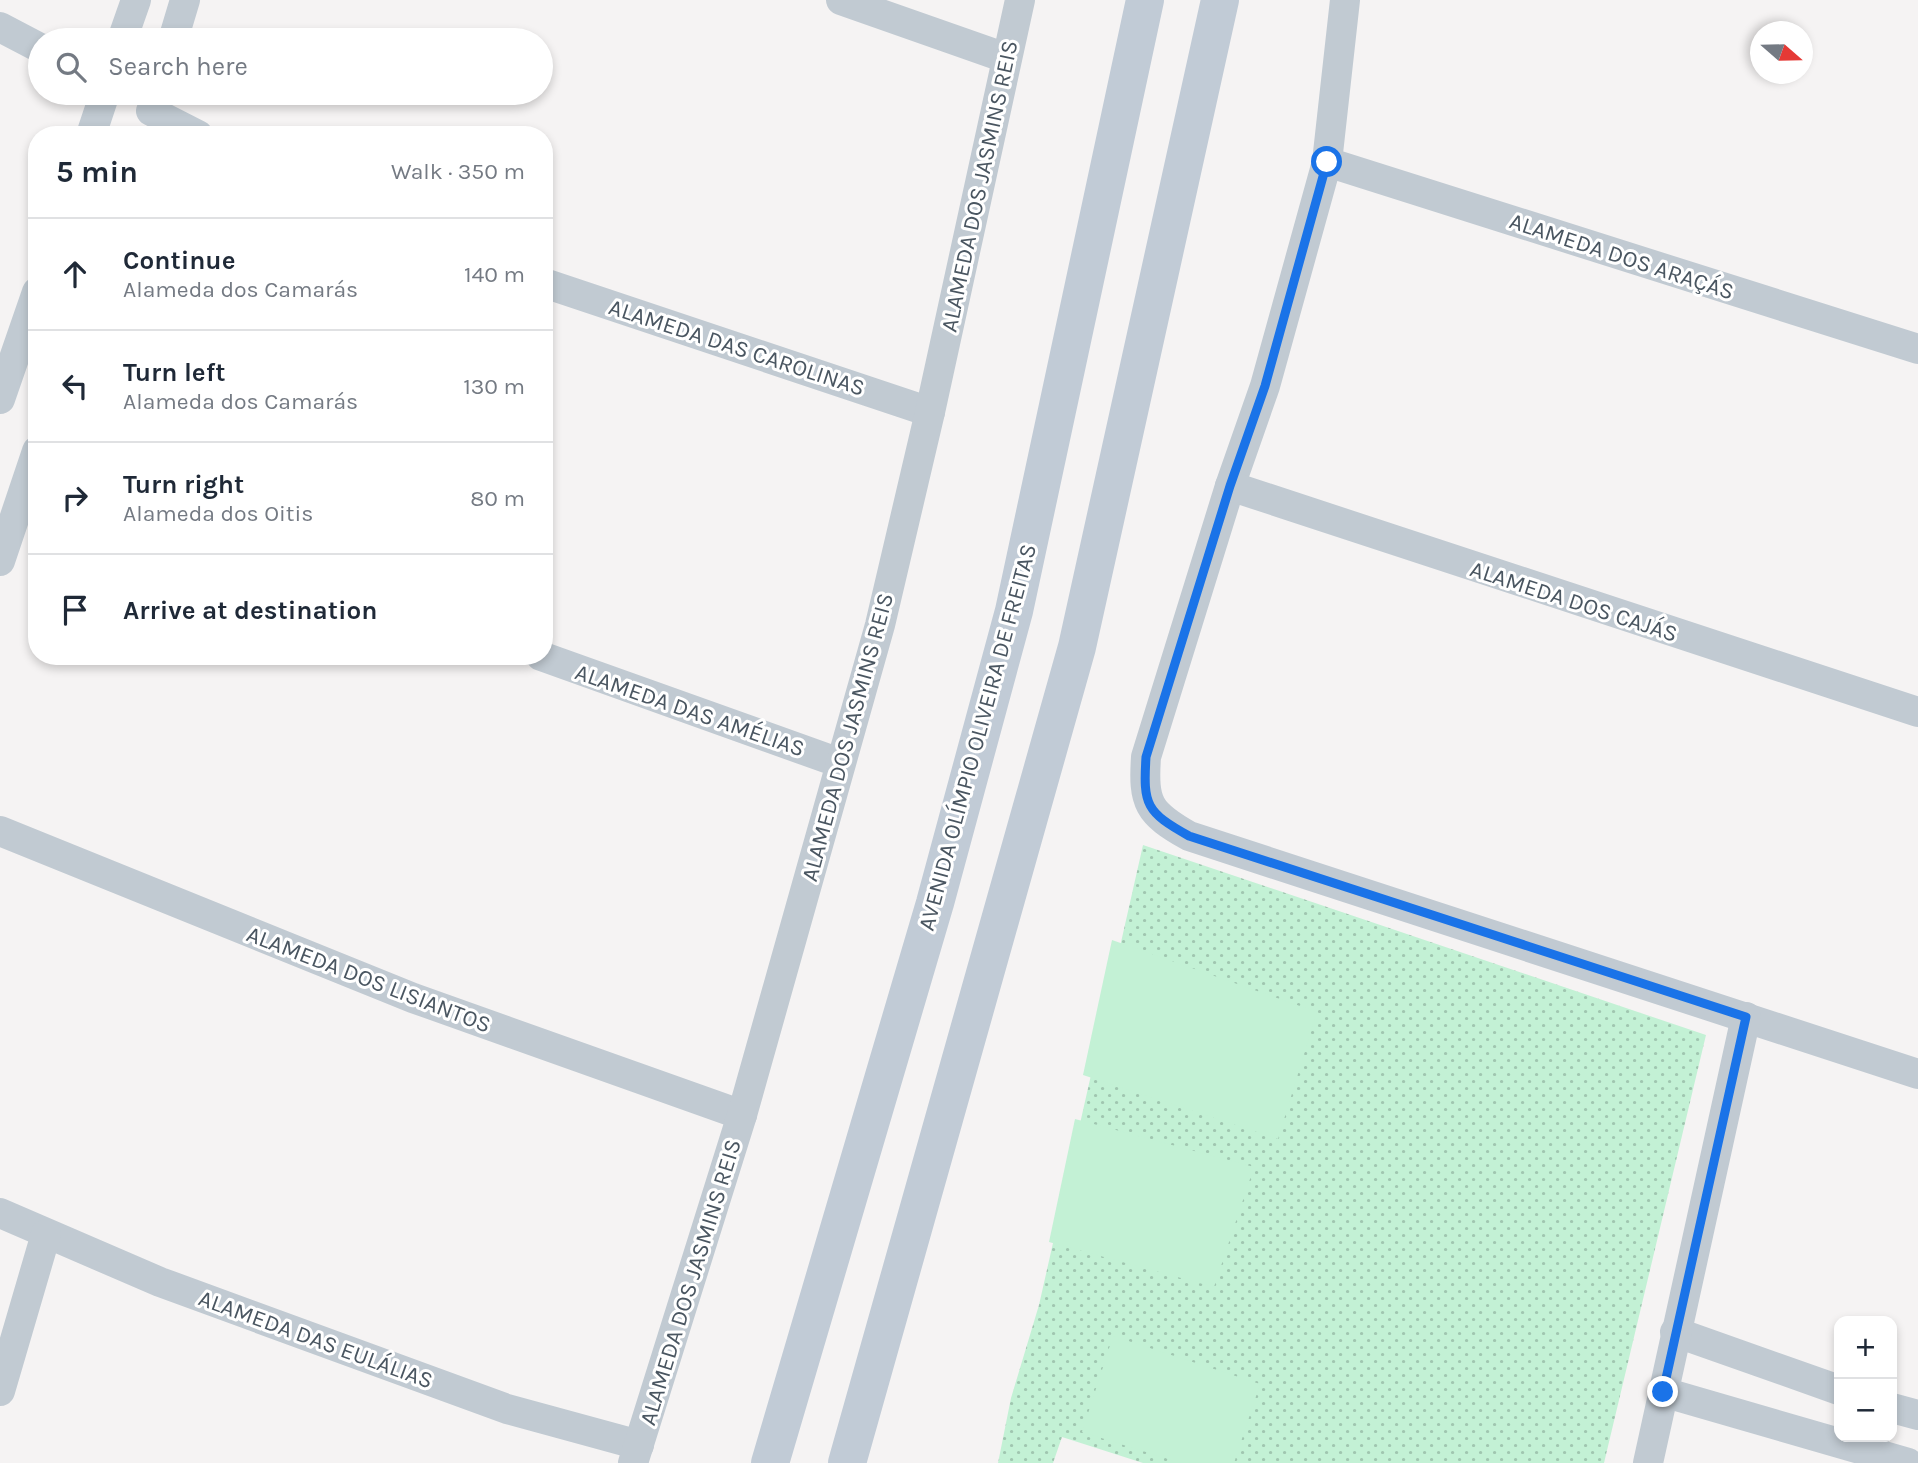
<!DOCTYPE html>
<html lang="en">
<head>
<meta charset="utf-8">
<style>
  :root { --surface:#fff; --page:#f6f6f7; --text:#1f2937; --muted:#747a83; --line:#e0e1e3 }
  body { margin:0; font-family:Karla,sans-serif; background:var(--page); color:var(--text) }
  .controls { position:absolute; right:21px; bottom:21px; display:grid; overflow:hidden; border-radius:14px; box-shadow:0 4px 10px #0003 }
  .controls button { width:63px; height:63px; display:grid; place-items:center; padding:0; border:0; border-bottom:2px solid var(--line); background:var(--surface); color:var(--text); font:35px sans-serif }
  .compass { position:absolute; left:1750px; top:21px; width:63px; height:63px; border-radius:50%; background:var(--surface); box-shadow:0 4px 10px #0003; rotate:110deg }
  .stop { position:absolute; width:21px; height:21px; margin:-16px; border:5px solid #1a73e8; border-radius:50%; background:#fff }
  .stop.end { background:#1a73e8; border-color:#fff; box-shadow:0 2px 7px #0008 }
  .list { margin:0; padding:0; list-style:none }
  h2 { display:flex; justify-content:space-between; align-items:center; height:91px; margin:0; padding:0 28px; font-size:30px }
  h2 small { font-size:23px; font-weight:400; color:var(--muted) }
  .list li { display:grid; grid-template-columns:46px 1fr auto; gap:21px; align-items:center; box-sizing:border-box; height:112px; padding:0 28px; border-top:2px solid var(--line) }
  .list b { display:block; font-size:26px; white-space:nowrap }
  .list p { margin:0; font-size:23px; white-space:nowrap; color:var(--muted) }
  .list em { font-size:23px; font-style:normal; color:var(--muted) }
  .icon { flex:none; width:38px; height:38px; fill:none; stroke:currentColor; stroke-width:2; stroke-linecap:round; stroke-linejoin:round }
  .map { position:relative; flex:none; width:1918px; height:1463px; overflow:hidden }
  .search { position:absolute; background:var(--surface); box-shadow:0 4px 10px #0003; left:28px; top:28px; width:525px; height:77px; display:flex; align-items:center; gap:18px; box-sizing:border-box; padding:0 24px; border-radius:38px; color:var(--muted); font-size:26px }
  .panel { position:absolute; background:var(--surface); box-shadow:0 4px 10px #0003; left:28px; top:126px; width:525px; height:539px; border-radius:28px }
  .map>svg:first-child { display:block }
  .grass { fill:url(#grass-dots) }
  .garden { fill:#c3f1d5 }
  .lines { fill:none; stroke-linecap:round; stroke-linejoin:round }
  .street { stroke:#c1cad2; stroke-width:30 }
  .secondary { stroke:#c1cbd6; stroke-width:38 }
  .route { stroke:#1a73e8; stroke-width:9 }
  .labels { text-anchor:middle; stroke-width:6; stroke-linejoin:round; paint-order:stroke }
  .street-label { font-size:23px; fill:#4a5661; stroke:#fff }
</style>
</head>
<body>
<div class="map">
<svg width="1918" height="1463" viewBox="0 0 1918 1463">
  <defs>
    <pattern id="grass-dots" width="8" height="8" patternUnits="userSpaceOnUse" patternTransform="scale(1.75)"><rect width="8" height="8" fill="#c3f1d5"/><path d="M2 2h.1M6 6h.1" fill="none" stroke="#a0c6b0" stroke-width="1.8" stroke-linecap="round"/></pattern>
  </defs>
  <rect width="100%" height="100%" fill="#f5f3f3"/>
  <path class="grass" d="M1143,845l563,190 -102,428h-461l-81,-26 -9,26h-55l13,-65 28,-93z"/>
  <g class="garden">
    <path d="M1112,940l205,72 -39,127 -195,-64z"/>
    <path d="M1075,1119l179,48 -40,120 -165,-45z"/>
    <path d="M1113,1336l147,48 -26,79h-53l-99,-31z"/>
  </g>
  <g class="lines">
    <g class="street">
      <path d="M841,0l165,58"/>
      <path d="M1345,0l-18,162 -62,224 -35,100 -84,271c-3,46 2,56 43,79l729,238"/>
      <path d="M0,27l40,21"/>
      <path d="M122,40l14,-40"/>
      <path d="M173,40l12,-40"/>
      <path d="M151,111l47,24"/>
      <path d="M91,135l14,-42"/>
      <path d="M1327,162l591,187"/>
      <path d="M544,283l386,129"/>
      <path d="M0,399l37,-107"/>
      <path d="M1230,486l688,226"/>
      <path d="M0,561l37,-110"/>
      <path d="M541,656l299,107"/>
      <path d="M0,831l413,167 329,117"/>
      <path d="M0,1213l160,69 347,127 132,36"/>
      <path d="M1675,1332l164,58"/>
      <path d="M0,1391l46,-157"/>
      <path d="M1663,1392l245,71"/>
      <path d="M1892,1408l26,7"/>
      <path d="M633,1463l109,-348 138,-490 50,-213 90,-412"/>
      <path d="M1648,1463l98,-446"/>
    </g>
    <g class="secondary">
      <path d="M770,1463l165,-560 79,-292 131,-611"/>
      <path d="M847,1463l230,-816 143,-647"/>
    </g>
  </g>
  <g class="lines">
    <path class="route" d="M1327,162l-62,224 -35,100 -84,271c-3,48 0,55 43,79l557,181 -83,375"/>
  </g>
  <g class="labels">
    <g class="street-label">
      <text transform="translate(979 186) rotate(-78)" y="8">ALAMEDA DOS JASMINS REIS</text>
      <text transform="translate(1622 256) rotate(18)" y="8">ALAMEDA DOS ARAÇÁS</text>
      <text transform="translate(737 347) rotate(18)" y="8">ALAMEDA DAS CAROLINAS</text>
      <text transform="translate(1574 601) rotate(18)" y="8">ALAMEDA DOS CAJÁS</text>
      <text transform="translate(690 710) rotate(19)" y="8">ALAMEDA DAS AMÉLIAS</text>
      <text transform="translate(847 737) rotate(-75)" y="8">ALAMEDA DOS JASMINS REIS</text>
      <text transform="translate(977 737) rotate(-75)" y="8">AVENIDA OLÍMPIO OLIVEIRA DE FREITAS</text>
      <text transform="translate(369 979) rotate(21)" y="8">ALAMEDA DOS LISIANTOS</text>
      <text transform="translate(690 1282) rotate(-73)" y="8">ALAMEDA DOS JASMINS REIS</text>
      <text transform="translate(316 1339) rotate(20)" y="8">ALAMEDA DAS EULÁLIAS</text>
    </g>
  </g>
</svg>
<div class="controls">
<button>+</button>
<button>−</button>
</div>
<svg class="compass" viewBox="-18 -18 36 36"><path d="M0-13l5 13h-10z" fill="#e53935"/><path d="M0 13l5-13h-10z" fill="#747a83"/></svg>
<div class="stop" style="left:1327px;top:162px"></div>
<div class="stop end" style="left:1663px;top:1392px"></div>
<div class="search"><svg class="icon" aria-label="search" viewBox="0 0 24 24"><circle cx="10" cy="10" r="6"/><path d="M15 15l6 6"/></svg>Search here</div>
<section class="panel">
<h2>5 min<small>Walk · 350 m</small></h2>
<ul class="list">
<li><svg class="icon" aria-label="ahead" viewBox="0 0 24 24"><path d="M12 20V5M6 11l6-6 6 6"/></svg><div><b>Continue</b><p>Alameda dos Camarás</p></div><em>140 m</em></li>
<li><svg class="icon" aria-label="left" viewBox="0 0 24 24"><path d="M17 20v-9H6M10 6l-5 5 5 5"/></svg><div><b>Turn left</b><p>Alameda dos Camarás</p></div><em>130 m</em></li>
<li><svg class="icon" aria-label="right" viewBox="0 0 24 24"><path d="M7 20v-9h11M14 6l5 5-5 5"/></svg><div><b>Turn right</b><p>Alameda dos Oitis</p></div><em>80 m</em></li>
<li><svg class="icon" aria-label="arrive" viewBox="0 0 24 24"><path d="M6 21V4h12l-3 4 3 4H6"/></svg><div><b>Arrive at destination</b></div></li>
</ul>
</section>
</div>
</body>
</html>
